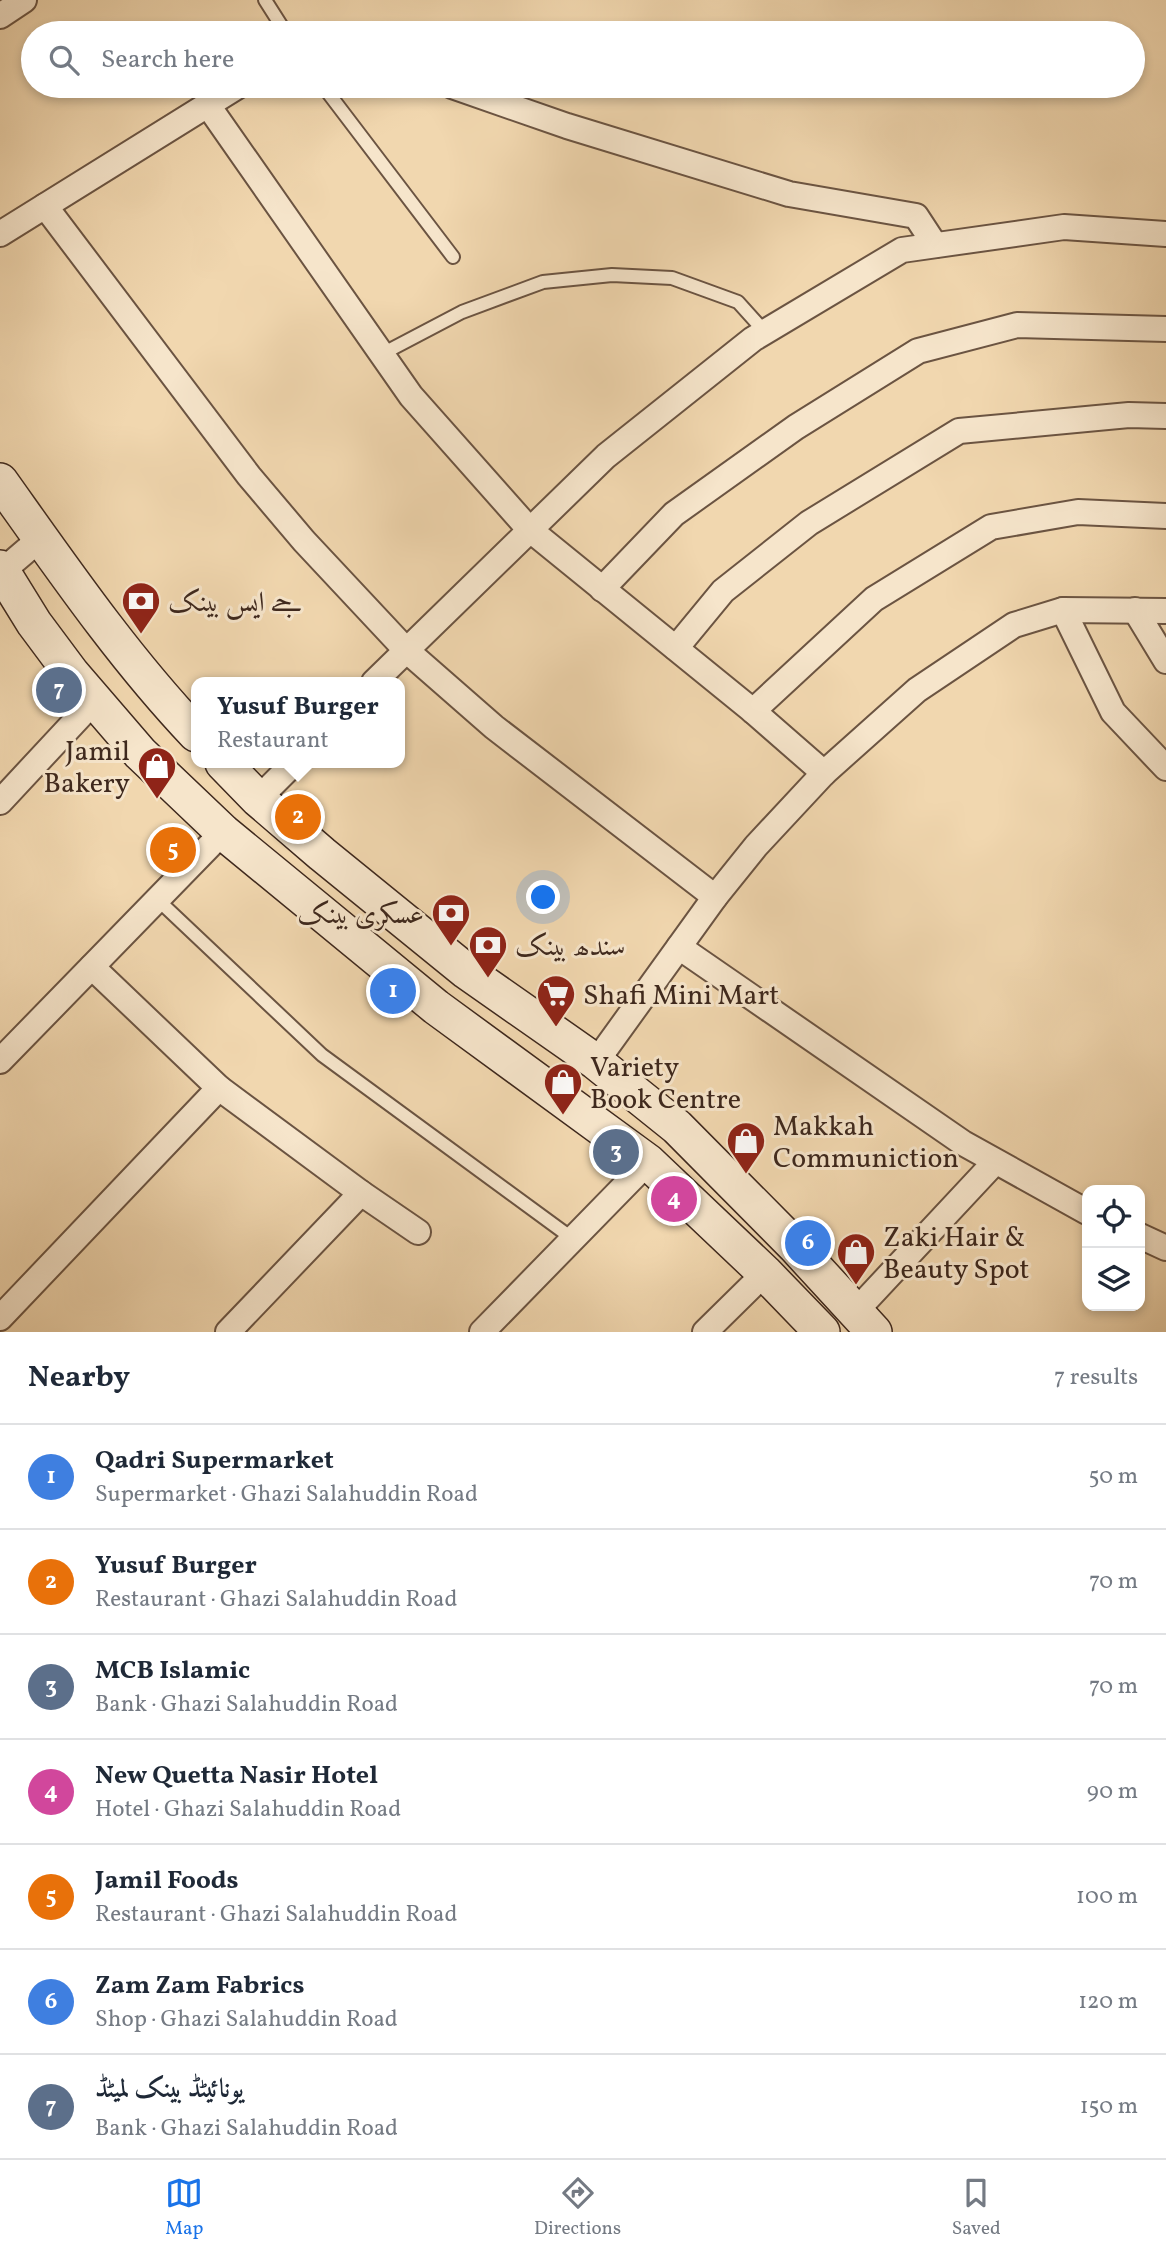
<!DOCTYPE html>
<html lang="en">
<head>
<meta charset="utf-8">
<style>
  :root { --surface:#fff; --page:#f2f2f3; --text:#1f2937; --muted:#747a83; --line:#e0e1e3; --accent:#1a73e8 }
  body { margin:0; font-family:Vollkorn,Amiri,serif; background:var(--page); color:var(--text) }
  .controls { position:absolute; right:21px; bottom:21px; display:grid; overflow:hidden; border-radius:14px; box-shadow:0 4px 10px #0003 }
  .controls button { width:63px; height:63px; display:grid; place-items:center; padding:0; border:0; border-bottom:2px solid var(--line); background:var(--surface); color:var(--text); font:35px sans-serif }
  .you { position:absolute; left:544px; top:898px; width:24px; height:24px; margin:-18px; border:5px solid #fff; border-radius:50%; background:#1a73e8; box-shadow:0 0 0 10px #1a73e833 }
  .badge { display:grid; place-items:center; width:46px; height:46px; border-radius:50%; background:var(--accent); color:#fff; font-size:23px; font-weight:700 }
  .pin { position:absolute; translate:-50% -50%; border:4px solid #fff; box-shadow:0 2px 7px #0006 }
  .popup { position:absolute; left:191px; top:677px; width:214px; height:91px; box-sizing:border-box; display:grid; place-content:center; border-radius:14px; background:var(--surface); filter:drop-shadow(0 2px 5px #0005); font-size:23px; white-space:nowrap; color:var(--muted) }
  .popup b { font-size:26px; color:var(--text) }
  .popup::after { content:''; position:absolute; left:50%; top:100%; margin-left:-14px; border:14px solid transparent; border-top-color:var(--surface) }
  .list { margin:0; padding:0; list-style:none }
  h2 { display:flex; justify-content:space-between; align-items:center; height:91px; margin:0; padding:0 28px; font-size:30px }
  h2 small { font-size:23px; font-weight:400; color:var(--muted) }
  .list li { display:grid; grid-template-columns:46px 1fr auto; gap:21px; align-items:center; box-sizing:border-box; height:105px; padding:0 28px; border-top:2px solid var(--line) }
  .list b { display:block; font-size:26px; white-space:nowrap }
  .list p { margin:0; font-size:23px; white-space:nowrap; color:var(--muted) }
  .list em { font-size:23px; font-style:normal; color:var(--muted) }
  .icon { flex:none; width:38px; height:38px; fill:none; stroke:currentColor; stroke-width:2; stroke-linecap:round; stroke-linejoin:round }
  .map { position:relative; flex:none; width:1166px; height:1332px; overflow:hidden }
  .search { position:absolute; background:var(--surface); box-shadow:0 4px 10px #0003; left:21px; right:21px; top:21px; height:77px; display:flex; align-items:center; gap:18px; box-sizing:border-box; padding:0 24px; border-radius:38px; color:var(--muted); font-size:26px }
  .sheet { height:826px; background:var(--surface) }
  nav { display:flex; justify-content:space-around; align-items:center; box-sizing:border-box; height:98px; border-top:2px solid var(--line); background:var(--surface); font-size:19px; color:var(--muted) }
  nav a { display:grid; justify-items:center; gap:4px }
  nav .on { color:var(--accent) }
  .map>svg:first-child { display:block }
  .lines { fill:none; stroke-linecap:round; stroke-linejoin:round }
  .lane-casing { stroke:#6b5442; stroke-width:16 }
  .street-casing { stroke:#6b5442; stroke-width:28 }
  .secondary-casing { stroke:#3e281d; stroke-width:38 }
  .lane { stroke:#f6e5cb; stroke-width:12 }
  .street { stroke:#f6e5cb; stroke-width:24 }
  .secondary { stroke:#f6e5cb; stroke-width:35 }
  .labels { text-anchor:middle; stroke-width:6; stroke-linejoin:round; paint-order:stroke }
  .poi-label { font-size:28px; fill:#3e281d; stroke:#f6e5cb; text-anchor:start }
</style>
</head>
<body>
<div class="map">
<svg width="1166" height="1332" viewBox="0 0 1166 1332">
  <rect width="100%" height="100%" fill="#f1d7af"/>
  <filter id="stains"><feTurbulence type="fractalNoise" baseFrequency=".00286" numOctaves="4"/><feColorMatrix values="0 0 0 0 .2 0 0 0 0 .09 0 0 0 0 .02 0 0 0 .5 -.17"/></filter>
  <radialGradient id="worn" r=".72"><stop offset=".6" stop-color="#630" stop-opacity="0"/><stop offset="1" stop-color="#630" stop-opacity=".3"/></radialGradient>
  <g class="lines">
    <g class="lane-casing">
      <g id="lane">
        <path d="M265,0l21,33"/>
        <path d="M323,86l130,171"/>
        <path d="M382,354l80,-42 81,-30 69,-7 60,3 66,24 27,30"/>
        <path d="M157,899l165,156 251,184"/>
      </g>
    </g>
    <g class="street-casing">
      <g id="street">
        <path d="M0,16l24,-16"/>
        <path d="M452,86l115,40 222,68 127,22 19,29"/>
        <path d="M207,104l204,292 118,133 224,182 71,62"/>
        <path d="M45,206l204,270 55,65 102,109 88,77 221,170"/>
        <path d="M0,234l238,-148"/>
        <path d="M0,573l41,-35"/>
        <path d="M602,589l72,-75 122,-87 122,-76 99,-26 149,4"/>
        <path d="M1063,610l50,102 53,56"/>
        <path d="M1135,610l31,51"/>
        <path d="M676,648l47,-57 86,-68 150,-92 170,-16 37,1"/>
        <path d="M374,682l232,-226 147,-117 149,-89 162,-23 102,7"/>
        <path d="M753,711l121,-112 117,-72 87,-15 88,4"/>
        <path d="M258,799l36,-36"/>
        <path d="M0,802l95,-102"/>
        <path d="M679,947l284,196 124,69"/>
        <path d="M92,967l127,121 142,105 57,39"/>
        <path d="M0,1061l223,-229"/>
        <path d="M596,1062l119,-165 41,-51 68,-73 93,-83 97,-65 49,-15 103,1"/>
        <path d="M1140,1236l26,12"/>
        <path d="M855,1312l140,-150"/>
        <path d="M0,1318l219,-230"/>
        <path d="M228,1332l133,-139"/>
        <path d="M482,1332l166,-170"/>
        <path d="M705,1332l60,-59"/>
      </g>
    </g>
    <g class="secondary-casing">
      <g id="secondary">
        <path d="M0,481c62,87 123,176 196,253"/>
        <path d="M0,568l34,55 38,51 68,79 83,79 213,175 212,155 117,111 57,59"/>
        <path d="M223,763l35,36 64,55 144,117 130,91 81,65 118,119 79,86"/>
      </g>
    </g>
    <use href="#lane" class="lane"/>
    <use href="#street" class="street"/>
    <use href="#secondary" class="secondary"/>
  </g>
  <defs>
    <g id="bank-pin" transform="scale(2.0125)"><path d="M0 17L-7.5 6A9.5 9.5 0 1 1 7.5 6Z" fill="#8f2418" stroke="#f6e5cb"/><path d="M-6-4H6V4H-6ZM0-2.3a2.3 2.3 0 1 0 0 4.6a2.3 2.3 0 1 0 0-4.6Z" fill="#fff"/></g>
    <g id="shop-pin" transform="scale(2.0125)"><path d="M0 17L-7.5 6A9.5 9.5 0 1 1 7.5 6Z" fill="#8f2418" stroke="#f6e5cb"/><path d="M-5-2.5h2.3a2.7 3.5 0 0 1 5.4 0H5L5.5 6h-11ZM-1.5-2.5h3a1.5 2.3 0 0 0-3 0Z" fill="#fff"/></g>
    <g id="supermarket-pin" transform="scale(2.0125)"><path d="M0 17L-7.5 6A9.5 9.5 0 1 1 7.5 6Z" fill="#8f2418" stroke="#f6e5cb"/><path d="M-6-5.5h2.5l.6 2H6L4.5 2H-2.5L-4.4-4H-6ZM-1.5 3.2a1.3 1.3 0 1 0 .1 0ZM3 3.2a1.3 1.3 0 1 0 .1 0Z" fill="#fff"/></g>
  </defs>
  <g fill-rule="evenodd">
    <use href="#bank-pin" x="141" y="601"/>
    <use href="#shop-pin" x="157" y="766"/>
    <use href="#bank-pin" x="451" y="913"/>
    <use href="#bank-pin" x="488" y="945"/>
    <use href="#supermarket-pin" x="556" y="994"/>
    <use href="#shop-pin" x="563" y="1082"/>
    <use href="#shop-pin" x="746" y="1141"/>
    <use href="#shop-pin" x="856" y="1252"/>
  </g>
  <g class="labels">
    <g class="poi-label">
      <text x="168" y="611">جے ایس بینک</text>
      <text x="130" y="760" text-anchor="end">Jamil<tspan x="130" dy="32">Bakery</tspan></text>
      <text x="424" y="923" text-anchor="end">عسکری بینک</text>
      <text x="515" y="955">سندھ بینک</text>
      <text x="583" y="1004">Shafi Mini Mart</text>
      <text x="590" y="1076">Variety<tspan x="590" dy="32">Book Centre</tspan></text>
      <text x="773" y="1135">Makkah<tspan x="773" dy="32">Communiction</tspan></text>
      <text x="883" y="1246">Zaki Hair &amp;<tspan x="883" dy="32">Beauty Spot</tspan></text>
    </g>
  </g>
  <rect width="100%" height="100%" filter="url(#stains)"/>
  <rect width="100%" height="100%" fill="url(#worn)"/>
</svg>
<div class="controls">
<button><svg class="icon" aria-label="locate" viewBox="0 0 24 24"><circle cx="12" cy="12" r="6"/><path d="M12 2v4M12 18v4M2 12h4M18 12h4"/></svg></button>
<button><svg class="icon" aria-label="layers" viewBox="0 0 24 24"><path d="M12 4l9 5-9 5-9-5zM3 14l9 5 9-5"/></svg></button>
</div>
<div class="you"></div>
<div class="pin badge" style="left:393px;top:991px;background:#3f7fe0">1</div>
<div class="pin badge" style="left:298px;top:817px;background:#e8710a">2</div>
<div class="popup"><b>Yusuf Burger</b>Restaurant</div>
<div class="pin badge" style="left:616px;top:1152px;background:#5c6f8a">3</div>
<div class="pin badge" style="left:674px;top:1199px;background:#d1479c">4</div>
<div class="pin badge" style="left:173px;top:850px;background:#e8710a">5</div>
<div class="pin badge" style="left:808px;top:1243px;background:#3f7fe0">6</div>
<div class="pin badge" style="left:59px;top:690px;background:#5c6f8a">7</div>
<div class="search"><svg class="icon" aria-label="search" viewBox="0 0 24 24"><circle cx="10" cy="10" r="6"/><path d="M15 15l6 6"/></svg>Search here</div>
</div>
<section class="sheet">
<h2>Nearby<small>7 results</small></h2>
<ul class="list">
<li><span class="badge" style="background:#3f7fe0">1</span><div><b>Qadri Supermarket</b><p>Supermarket · Ghazi Salahuddin Road</p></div><em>50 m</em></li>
<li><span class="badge" style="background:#e8710a">2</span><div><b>Yusuf Burger</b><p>Restaurant · Ghazi Salahuddin Road</p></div><em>70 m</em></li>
<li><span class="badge" style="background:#5c6f8a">3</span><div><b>MCB Islamic</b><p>Bank · Ghazi Salahuddin Road</p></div><em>70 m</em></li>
<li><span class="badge" style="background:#d1479c">4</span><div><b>New Quetta Nasir Hotel</b><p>Hotel · Ghazi Salahuddin Road</p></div><em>90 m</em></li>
<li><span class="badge" style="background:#e8710a">5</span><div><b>Jamil Foods</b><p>Restaurant · Ghazi Salahuddin Road</p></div><em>100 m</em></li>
<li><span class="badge" style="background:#3f7fe0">6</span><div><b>Zam Zam Fabrics</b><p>Shop · Ghazi Salahuddin Road</p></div><em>120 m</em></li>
<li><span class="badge" style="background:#5c6f8a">7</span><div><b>یونائیٹڈ بینک لمیٹڈ</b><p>Bank · Ghazi Salahuddin Road</p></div><em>150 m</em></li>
</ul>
</section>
<nav>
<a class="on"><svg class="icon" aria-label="map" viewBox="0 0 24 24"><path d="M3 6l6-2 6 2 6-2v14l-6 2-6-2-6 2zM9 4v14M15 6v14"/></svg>Map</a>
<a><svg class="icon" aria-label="directions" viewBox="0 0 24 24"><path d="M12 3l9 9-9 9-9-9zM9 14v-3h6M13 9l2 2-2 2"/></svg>Directions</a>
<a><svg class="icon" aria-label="saved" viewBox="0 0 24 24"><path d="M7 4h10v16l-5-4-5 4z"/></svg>Saved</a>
</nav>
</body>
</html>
